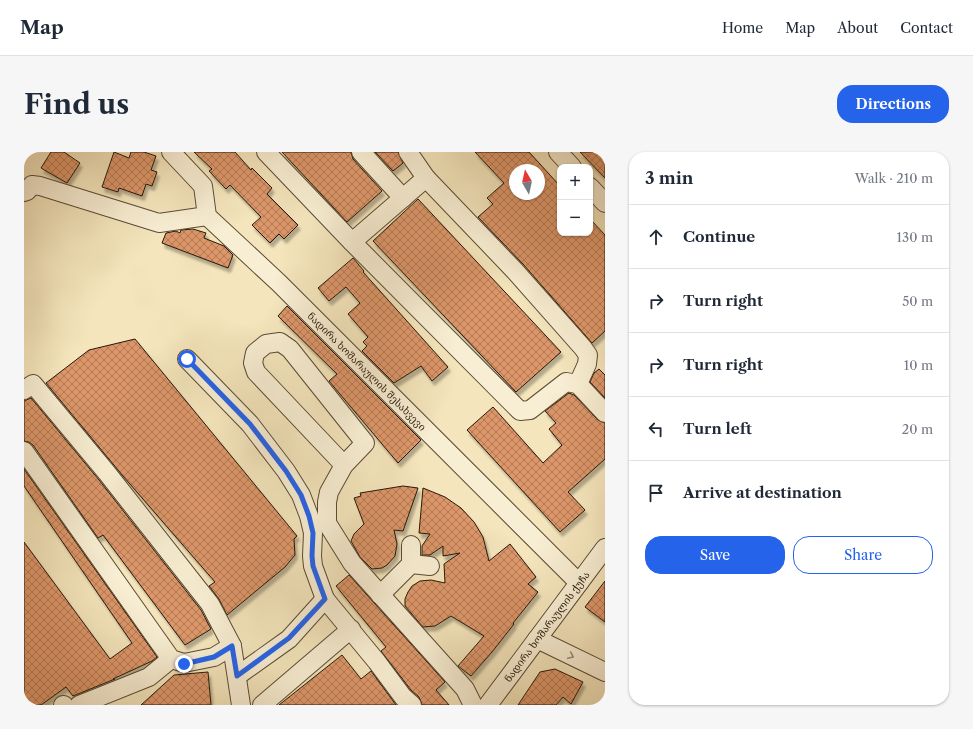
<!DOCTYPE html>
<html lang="en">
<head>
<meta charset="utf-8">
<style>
  :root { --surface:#fff; --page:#f6f6f7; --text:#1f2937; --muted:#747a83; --line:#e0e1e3; --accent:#2563eb }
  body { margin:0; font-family:"Libre Caslon Text","Noto Serif Georgian",serif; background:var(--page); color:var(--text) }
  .controls { position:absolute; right:12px; top:12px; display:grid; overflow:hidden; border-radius:8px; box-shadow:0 1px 3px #0004 }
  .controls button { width:36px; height:36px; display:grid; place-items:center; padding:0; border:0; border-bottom:1px solid var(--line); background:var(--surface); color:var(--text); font:20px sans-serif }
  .compass { position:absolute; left:485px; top:12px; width:36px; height:36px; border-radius:50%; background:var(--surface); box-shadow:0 1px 3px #0004; rotate:351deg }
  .stop { position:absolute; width:12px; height:12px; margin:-9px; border:3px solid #2563eb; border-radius:50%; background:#fff }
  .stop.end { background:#2563eb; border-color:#fff; box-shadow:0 1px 4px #0008 }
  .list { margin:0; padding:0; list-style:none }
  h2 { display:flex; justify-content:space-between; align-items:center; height:52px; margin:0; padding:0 16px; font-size:17px }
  h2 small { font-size:13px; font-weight:400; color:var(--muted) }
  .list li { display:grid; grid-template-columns:26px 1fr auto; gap:12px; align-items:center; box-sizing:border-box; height:64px; padding:0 16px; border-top:1px solid var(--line) }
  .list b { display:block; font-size:15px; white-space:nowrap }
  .list em { font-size:13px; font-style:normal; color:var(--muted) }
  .actions { display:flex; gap:8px; padding:12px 16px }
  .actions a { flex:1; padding:9px 0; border:1px solid var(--accent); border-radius:16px; text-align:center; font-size:14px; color:var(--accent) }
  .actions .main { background:var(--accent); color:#fff }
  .icon { flex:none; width:22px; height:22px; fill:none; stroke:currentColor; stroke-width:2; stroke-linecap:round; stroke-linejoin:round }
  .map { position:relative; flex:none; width:581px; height:553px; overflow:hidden; border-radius:16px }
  header { display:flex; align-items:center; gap:24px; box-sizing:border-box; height:56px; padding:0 20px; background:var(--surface); border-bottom:1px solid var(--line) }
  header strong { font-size:19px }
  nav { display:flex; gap:22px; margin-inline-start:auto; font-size:14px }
  .intro { display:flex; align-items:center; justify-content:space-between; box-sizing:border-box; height:96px; padding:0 24px }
  h1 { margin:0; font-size:28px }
  .button { padding:10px 18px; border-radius:16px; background:var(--accent); color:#fff; font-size:14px; font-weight:700 }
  main { display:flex; gap:24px; padding:0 24px }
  aside { flex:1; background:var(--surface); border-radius:16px; box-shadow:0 1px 3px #0004 }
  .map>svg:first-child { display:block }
  .building { fill:url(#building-cross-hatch); stroke:#261808; fill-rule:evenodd; filter:url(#shadow) }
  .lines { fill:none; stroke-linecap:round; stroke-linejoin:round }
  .minor-casing { stroke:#5a4b35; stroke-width:20 }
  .minor { stroke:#f8eed3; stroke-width:18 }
  .oneway { stroke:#9a8e78 }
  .route { stroke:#2563eb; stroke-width:5 }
  .labels { text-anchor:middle; stroke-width:3.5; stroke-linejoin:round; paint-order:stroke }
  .street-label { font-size:10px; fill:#261808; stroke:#f8eed3 }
</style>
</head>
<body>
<header>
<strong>Map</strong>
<nav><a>Home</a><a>Map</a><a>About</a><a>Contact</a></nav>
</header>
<div class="intro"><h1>Find us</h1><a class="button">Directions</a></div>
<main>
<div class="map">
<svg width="581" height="553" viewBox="0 0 581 553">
  <defs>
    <pattern id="building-cross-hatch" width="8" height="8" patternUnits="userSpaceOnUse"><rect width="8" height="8" fill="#dc9669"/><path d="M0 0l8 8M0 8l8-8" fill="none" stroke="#b27954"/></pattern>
    <filter id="shadow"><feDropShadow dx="2.5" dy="4.5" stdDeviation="1" flood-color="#0004"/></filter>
  </defs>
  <rect width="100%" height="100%" fill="#f4e5bc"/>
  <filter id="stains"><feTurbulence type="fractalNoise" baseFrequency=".005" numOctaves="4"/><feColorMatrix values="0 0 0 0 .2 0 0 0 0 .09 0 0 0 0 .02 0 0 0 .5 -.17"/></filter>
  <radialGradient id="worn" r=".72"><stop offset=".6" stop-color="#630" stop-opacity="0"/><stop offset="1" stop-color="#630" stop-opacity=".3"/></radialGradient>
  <g class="building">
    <path d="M27,0h13l16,11 -13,20 -26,-15z"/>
    <path d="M90,0l15,6 2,-6h13l12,4 -5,14 6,2 -5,14 -6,-2 -4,12 -23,-8 -1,4 -16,-5z"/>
    <path d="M170,0h41l16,18 1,-2 20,20 -5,6 31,31 -14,14 -5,-5 -9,9 -18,-18 9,-8 -31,-32 -4,4 -17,-18 3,-2z"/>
    <path d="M258,0h69l2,7 29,32 -35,31z"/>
    <path d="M351,0h23l5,11 -10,8z"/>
    <path d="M451,0h54l31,34v47h30v-14l15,16v96l-13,12 -69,-79 -45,-47 15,-13 -6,-6 17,-15zM491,18h24v24h-24z"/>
    <path d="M556,0h25v26z"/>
    <path d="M394,47l143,153 -45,40 -143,-151z"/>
    <path d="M169,77l13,4 -2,5 20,8 9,9 -5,13 -66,-25 4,-10 10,-2 4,2 1,-3z"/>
    <path d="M329,106l11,13 -1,1 85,95 -16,14 -11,-15 -27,17 -32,-32 5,-5 -4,-4 5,-5 -20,-23 12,-11 -14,-16 -17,14 -11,-13z"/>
    <path d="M263,154l134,134 -23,23 -69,-82 8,-7 -59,-58z"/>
    <path d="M111,187l162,197 -3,3 1,16 -10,12 -58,48 -8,-16 -10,-13 6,-4 -92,-106 -77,-93 43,-33z"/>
    <path d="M575,217l6,6v23l-15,-16 4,-9z"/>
    <path d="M545,241l5,2 24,25 7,3v36l-37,33 17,18 -25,22 -93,-102 26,-23 50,56 19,-18 -13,-16 7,-6 -11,-12z"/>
    <path d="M7,246l68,82 102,130 10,19 -26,16 -82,-110 -5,3 -65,-93 -4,-3 -5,-1v-40z"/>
    <path d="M0,317l133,188 -5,4 -39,18h2l-42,17 -7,-9 -25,18h-17v-163l86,117 22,-16 -108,-157z"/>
    <path d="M379,334l15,2 -15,43 -9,-1 3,14 -2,12 -8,9 -5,3 -10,1 -12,-12 -9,-16 3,-7 10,-10 -10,-26 7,-2 -1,-3z"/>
    <path d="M399,336l22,9 16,11 13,14 9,15 6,24 21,-17 26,33 -8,7 10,8 -25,31 1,1 -22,28 -21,24 -13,-10 26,-30 -33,-20 -16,10 -12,1 -18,-21v-7l3,-7 4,-6 8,-5 11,-1 14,3 -1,-19 16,-11 -17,3v-10l-13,9h-8v-9l8,-12 -11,-1z"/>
    <path d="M325,423l96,107 -9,8 13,15h-27l-3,-8 -8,-7 -30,-39 5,-4 -50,-61z"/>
    <path d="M581,429v41l-20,-15z"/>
    <path d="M318,503l19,24 10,-8 25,34h-117z"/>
    <path d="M531,517l28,13 -12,22 -8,-7 -7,8h-38l22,-33z"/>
    <path d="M184,520l3,33h-70l33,-30z"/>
  </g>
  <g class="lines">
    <g class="minor-casing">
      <g id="minor">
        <path id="s1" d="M147,0l32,34 4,30 72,67 300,300"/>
        <path d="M242,0l86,90 168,169 10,-1 36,-28 12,2"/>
        <path d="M337,0l42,46"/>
        <path d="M534,0l14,15"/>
        <path d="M402,26l89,93 68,77 5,7 -1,9 -9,20 27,29"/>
        <path d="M566,35l15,16"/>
        <path d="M0,40l3,-1 5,-6 8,1 119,37 48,-7"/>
        <path d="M328,90l74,-64 -18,-26"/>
        <path d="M163,207l63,65 36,47 15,24 8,21 4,17 -1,23 1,10 12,33 52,63 26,35 9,8"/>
        <path d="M0,238l9,-6 74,89 103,131 22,42 9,59"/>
        <path d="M0,299l147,208 13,4 30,-6 18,-11"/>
        <path d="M320,313l-88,-93 -3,-9 2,-10 11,-9 14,-2 10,7 75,94 -21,22 -15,27 -2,10v21l25,40 113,126 8,16"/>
        <path d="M387,412l19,2"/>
        <path d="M356,443l31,-31v-19"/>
        <path d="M513,487l68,33"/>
        <path d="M213,524l52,-37 36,-40"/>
        <path d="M39,553h1"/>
        <path d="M55,553l70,-28 22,-18"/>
        <path d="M238,553l89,-76"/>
        <path id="s2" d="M464,553l117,-157"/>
      </g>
    </g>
    <use href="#minor" class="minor"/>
  </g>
  <defs><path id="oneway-chevron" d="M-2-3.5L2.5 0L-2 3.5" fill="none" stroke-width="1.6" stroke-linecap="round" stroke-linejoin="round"/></defs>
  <use class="oneway" href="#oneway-chevron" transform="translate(547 504) rotate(25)"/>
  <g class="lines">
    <path class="route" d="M160,512l30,-7 18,-11 5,30 52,-38 36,-39 -12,-33 -1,-10 1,-23 -4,-17 -8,-21 -15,-24 -36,-47 -63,-65"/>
  </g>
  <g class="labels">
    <g class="street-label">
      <text dy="4" stroke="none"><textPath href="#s1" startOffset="300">ნადირა ხოშარაულის შესახვევი</textPath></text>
      <text dy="4" stroke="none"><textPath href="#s2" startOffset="98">ნადირა ხოშარაულის ქუჩა</textPath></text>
    </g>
  </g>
  <rect width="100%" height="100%" filter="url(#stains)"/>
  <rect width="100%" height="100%" fill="url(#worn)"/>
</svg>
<div class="controls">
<button>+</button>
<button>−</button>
</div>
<svg class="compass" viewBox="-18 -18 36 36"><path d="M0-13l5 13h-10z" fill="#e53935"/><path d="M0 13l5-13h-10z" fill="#747a83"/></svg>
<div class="stop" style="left:163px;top:207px"></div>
<div class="stop end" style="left:160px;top:512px"></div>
</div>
<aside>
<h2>3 min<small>Walk · 210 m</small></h2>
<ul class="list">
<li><svg class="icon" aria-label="ahead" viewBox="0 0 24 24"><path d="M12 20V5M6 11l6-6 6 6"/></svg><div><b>Continue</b></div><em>130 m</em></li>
<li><svg class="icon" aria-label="right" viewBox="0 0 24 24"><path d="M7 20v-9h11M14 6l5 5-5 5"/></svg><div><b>Turn right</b></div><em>50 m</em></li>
<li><svg class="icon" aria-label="right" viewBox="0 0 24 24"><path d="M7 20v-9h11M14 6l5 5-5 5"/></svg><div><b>Turn right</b></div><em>10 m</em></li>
<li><svg class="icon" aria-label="left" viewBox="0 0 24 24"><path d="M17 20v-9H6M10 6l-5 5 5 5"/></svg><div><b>Turn left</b></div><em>20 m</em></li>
<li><svg class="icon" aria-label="arrive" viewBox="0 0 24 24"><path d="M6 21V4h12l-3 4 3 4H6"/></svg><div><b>Arrive at destination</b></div></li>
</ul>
<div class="actions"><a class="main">Save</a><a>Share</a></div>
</aside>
</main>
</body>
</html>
